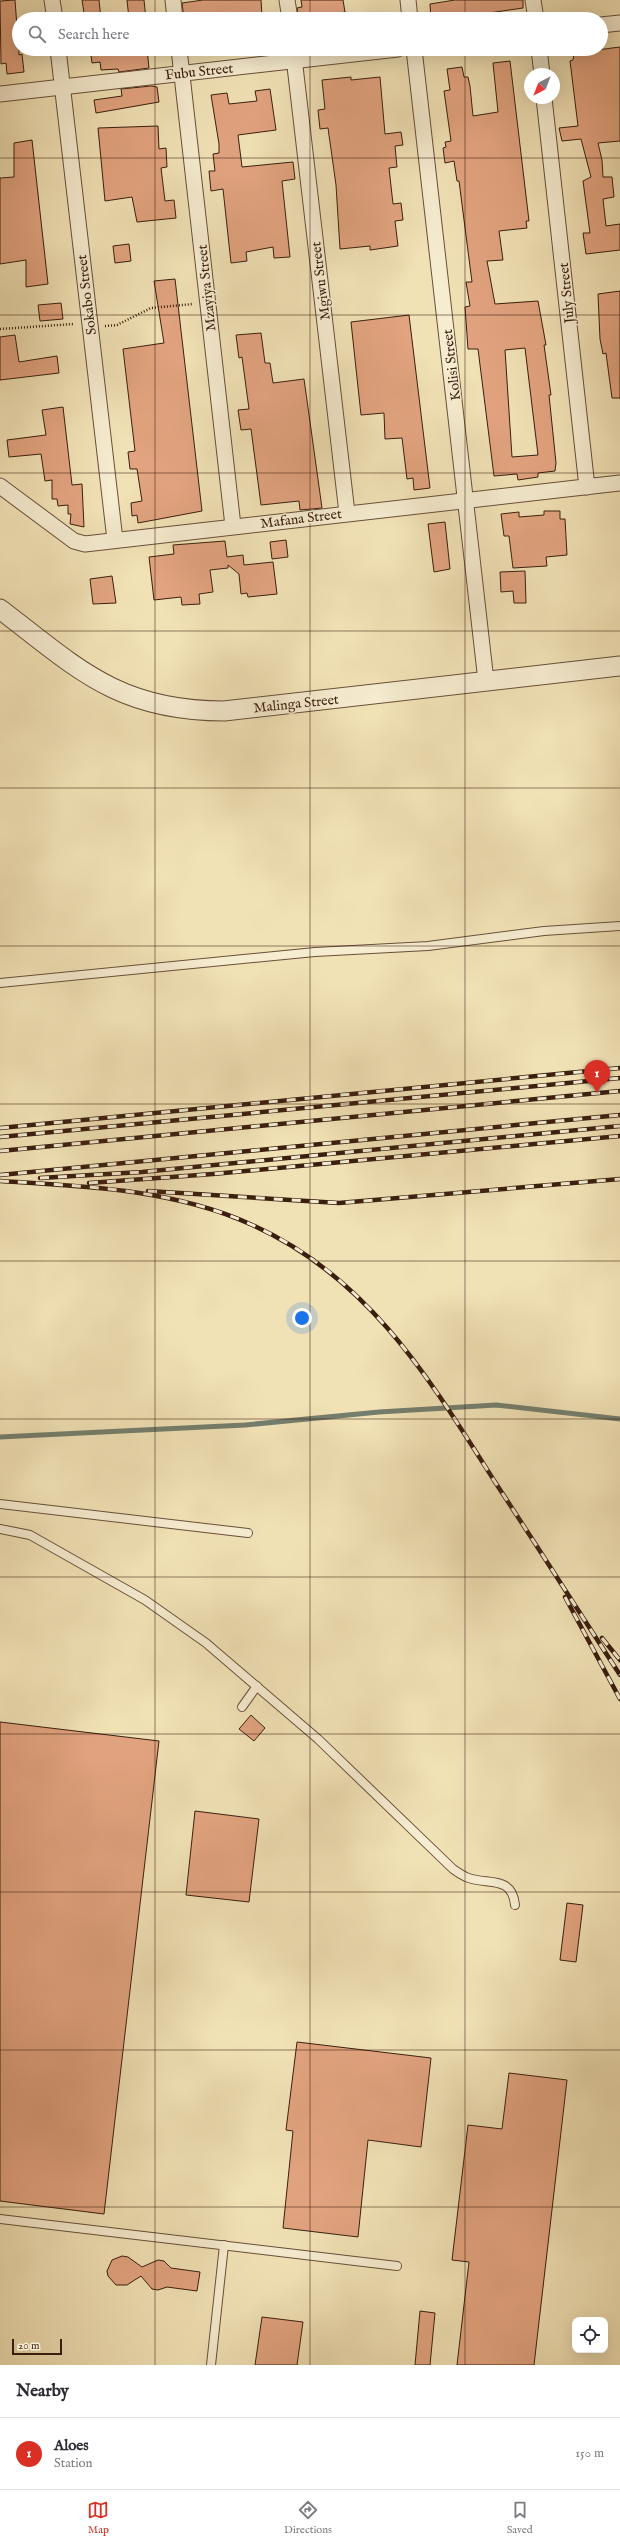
<!DOCTYPE html>
<html lang="en">
<head>
<meta charset="utf-8">
<style>
  :root { --surface:#fff; --page:#f2f2f3; --text:#2b2b33; --muted:#7c7c81; --line:#e1e1e2; --accent:#d93025 }
  body { margin:0; font-family:"IM FELL English",serif; background:var(--page); color:var(--text) }
  .controls { position:absolute; right:12px; bottom:12px; display:grid; overflow:hidden; border-radius:8px; box-shadow:0 4px 16px #0002 }
  .controls button { width:36px; height:36px; display:grid; place-items:center; padding:0; border:0; border-bottom:1px solid var(--line); background:var(--surface); color:var(--text); font:20px sans-serif }
  .compass { position:absolute; left:524px; top:68px; width:36px; height:36px; border-radius:50%; background:var(--surface); box-shadow:0 4px 16px #0002; rotate:222deg }
  .scale { position:absolute; left:12px; bottom:10px; width:50px; box-sizing:border-box; padding-left:4px; border:2px solid #3a1e0f; border-top:0; font-size:11px; line-height:14px; white-space:nowrap; color:#3a1e0f; -webkit-text-stroke:3px #f6ecd0; paint-order:stroke }
  .you { position:absolute; left:302px; top:1318px; width:14px; height:14px; margin:-10px; border:3px solid #fff; border-radius:50%; background:#1a73e8; box-shadow:0 0 0 6px #1a73e833 }
  .badge { display:grid; place-items:center; width:26px; height:26px; border-radius:50%; background:var(--accent); color:#fff; font-size:13px; font-weight:700 }
  .pin { position:absolute; translate:-50% -33px; filter:drop-shadow(0 1px 2px #0008) }
  .pin::after { content:''; position:absolute; top:21px; width:14px; height:12px; background:inherit; clip-path:polygon(0 0,100% 0,50% 100%) }
  .list { margin:0; padding:0; list-style:none }
  h2 { display:flex; justify-content:space-between; align-items:center; height:52px; margin:0; padding:0 16px; font-size:17px }
  h2 small { font-size:13px; font-weight:400; color:var(--muted) }
  .list li { display:grid; grid-template-columns:26px 1fr auto; gap:12px; align-items:center; box-sizing:border-box; height:72px; padding:0 16px; border-top:1px solid var(--line) }
  .list b { display:block; font-size:15px; white-space:nowrap }
  .list p { margin:0; font-size:13px; white-space:nowrap; color:var(--muted) }
  .list em { font-size:13px; font-style:normal; color:var(--muted) }
  .icon { flex:none; width:22px; height:22px; fill:none; stroke:currentColor; stroke-width:2; stroke-linecap:round; stroke-linejoin:round }
  .map { position:relative; flex:none; width:620px; height:2365px; overflow:hidden }
  .search { position:absolute; background:var(--surface); box-shadow:0 4px 16px #0002; left:12px; right:12px; top:12px; height:44px; display:flex; align-items:center; gap:10px; box-sizing:border-box; padding:0 14px; border-radius:22px; color:var(--muted); font-size:15px }
  .sheet { height:124px; background:var(--surface) }
  nav { display:flex; justify-content:space-around; align-items:center; box-sizing:border-box; height:56px; border-top:1px solid var(--line); background:var(--surface); font-size:11px; color:var(--muted) }
  nav a { display:grid; justify-items:center; gap:2px }
  nav .on { color:var(--accent) }
  .map>svg:first-child { display:block }
  .lines { fill:none; stroke-linecap:round; stroke-linejoin:round }
  .stream { stroke:#747e6d; stroke-width:5 }
  .building { fill:#e2a480; stroke:#3a1e0f; fill-rule:evenodd }
  .service-casing { stroke:#684f39; stroke-width:10 }
  .minor-casing { stroke:#684f39; stroke-width:17 }
  .tertiary-casing { stroke:#684f39; stroke-width:21 }
  .path { stroke:#3a1e0f; stroke-width:2.5; stroke-dasharray:1 2; stroke-linecap:butt }
  .service { stroke:#f6ecd0; stroke-width:8 }
  .minor { stroke:#f6ecd0; stroke-width:15 }
  .tertiary { stroke:#f6ecd0; stroke-width:19 }
  .rail-casing { stroke:#3a1e0f; stroke-width:4.5 }
  .rail { stroke:#f6ecd0; stroke-width:3; stroke-dasharray:9; stroke-linecap:butt }
  .grid { fill:none; stroke:#3a1e0f; stroke-width:1; stroke-opacity:0.55 }
  .labels { text-anchor:middle; stroke-width:3; stroke-linejoin:round; paint-order:stroke }
  .street-label { font-size:14px; fill:#3a1e0f; stroke:#f6ecd0 }
</style>
</head>
<body>
<div class="map">
<svg width="620" height="2365" viewBox="0 0 620 2365">
  <rect width="100%" height="100%" fill="#f1e2b6"/>
  <filter id="stains"><feTurbulence type="fractalNoise" baseFrequency=".005" numOctaves="4"/><feColorMatrix values="0 0 0 0 .2 0 0 0 0 .09 0 0 0 0 .02 0 0 0 .5 -.17"/></filter>
  <radialGradient id="worn" r=".72"><stop offset=".6" stop-color="#630" stop-opacity="0"/><stop offset="1" stop-color="#630" stop-opacity=".3"/></radialGradient>
  <g class="lines">
    <path class="stream" d="M0,1437l245,-12 134,-13 117,-7 124,14"/>
  </g>
  <g class="building">
    <path d="M15,0l2,27h2v28l3,-1 2,18 -17,2 -1,-11 -5,1 -1,-63z"/>
    <path d="M82,0h17l2,19h-16z"/>
    <path d="M127,0h17l2,19h-17z"/>
    <path d="M203,0h58l1,16 -78,3 -2,-16z"/>
    <path d="M301,0h42l2,12 -11,2v5h-35l-2,-11 5,-1z"/>
    <path d="M455,0h68v8l-55,8v3h-37l-1,-15z"/>
    <path d="M620,47v94l-22,2 4,17 1,17h9l2,20 -11,2 3,27 14,-2v26l-34,4 -3,-21h7l-7,-52 8,-4 -10,-38 -19,2 -3,-13 19,-2 -8,-65 3,-1 1,-7z"/>
    <path d="M90,49h57l2,19 -30,4 -1,-3 -17,1 -1,-8 -8,1z"/>
    <path d="M510,61l19,160h-3l1,7 -28,3 4,29 -16,1 8,43 43,-3 8,44h-2l7,50h-2l7,68 -1,8 -17,2v4l-20,3 -1,-6 -23,2 -16,-127h-10l-3,-42 5,-1 -4,-24h6l-13,-101h-2l-3,-20 -9,2 -2,-15 3,-1 -1,-5 6,-1 -7,-50 6,-1 -3,-21 15,-2 2,10h4l2,9 3,30 25,-4 -5,-49zM525,348l13,107 -26,2 -7,-107z"/>
    <path d="M351,77v3l29,-3 5,57 16,-2 2,13 -8,1 2,21 -8,1 4,36 8,-1 2,17 -8,1 3,25 -28,4v-4l-30,3 -4,-64 -8,-57 -8,1 -2,-19 7,-1 -3,-29z"/>
    <path d="M151,86l6,1 2,15 -63,11 -2,-13 28,-4 -1,-7z"/>
    <path d="M270,89l6,41 -38,5 4,32 51,-5 2,17 -13,2 8,76 -16,1 -1,-11 -27,5 1,9 -16,2 -8,-74 -12,2 -2,-20h6l-2,-17 6,-1v-9l-8,-49 16,-2 2,11 28,-3 -2,-10z"/>
    <path d="M158,126l1,23 7,-1 1,19 -6,1 4,33 9,-1 2,18 -39,4 -5,-25 -27,4 -7,-73z"/>
    <path d="M32,140l16,144 -22,3v-27l-26,4v-86l14,-1v-34z"/>
    <path d="M129,244l2,17 -16,2 -2,-17z"/>
    <path d="M175,279l27,232 -64,12 -1,-8 -5,1 -1,-13 11,-2 -5,-32h-7l-2,-17 7,-1 -12,-102 41,-6 -10,-62z"/>
    <path d="M620,291v107h-8l-6,-45 -3,1 -3,-15 -2,-45z"/>
    <path d="M61,303l2,16 -23,2 -2,-16z"/>
    <path d="M409,315l21,173 -16,2 -1,-12 -6,1 -5,-41 -17,1 -1,-26 -23,2 -10,-93z"/>
    <path d="M261,333l4,30h5l3,20 31,-4 18,129 -22,2 -1,-9 -38,4 -10,-76 -10,1 -3,-20 11,-1 -7,-52 -3,1 -3,-23z"/>
    <path d="M15,335l4,27 38,-6 2,17 -59,7v-43z"/>
    <path d="M63,407l9,78 10,-1 2,43 -14,-3 1,-10h-3v-9l-10,1 -1,-7h-5v-19l-7,1 -4,-27 -32,3 -2,-17 39,-5 -4,-25z"/>
    <path d="M544,511h16v8h5l2,36 -21,2 1,9 -34,2 -4,-32h-5l-3,-22 18,-2v5l25,-2z"/>
    <path d="M445,522l5,47 -16,3 -6,-48z"/>
    <path d="M286,540l2,17 -16,2 -2,-17z"/>
    <path d="M225,541l2,16 16,-2 1,10 29,-3 4,32 -29,3 -1,-4 -6,1 -2,-20 -11,-9v3l-18,2 3,22 -14,2 1,10 -18,1 -1,-8 -27,3 -5,-43 25,-3 -1,-9z"/>
    <path d="M525,571l1,32h-12l-1,-12 -12,1 -1,-20z"/>
    <path d="M112,576l4,27 -23,1 -3,-25z"/>
    <path d="M251,1715l14,13 -11,13 -15,-12z"/>
    <path d="M0,1722l159,19 -55,473 -104,-13z"/>
    <path d="M195,1811l64,8 -10,83 -63,-7z"/>
    <path d="M567,1903l16,2 -7,57 -16,-2z"/>
    <path d="M297,2042l134,16 -10,89 -53,-7 -10,97 -75,-9 10,-97 -7,-1z"/>
    <path d="M509,2073l58,7 -33,285h-77l12,-103 -17,-2 16,-135 34,4z"/>
    <path d="M122,2256l6,1 14,10 16,-7 6,1 7,7 29,4 -3,19 -30,-4 -9,3 -6,-1 -11,-13 -14,9h-11l-8,-9 -1,-5 5,-11z"/>
    <path d="M420,2311l15,2 -5,52h-15z"/>
    <path d="M262,2317l41,5 -6,43h-42z"/>
  </g>
  <g class="lines">
    <g class="service-casing">
      <g id="service">
        <path d="M0,983l315,-31 113,-6 116,-15 76,-5"/>
        <path d="M0,1504l248,29"/>
        <path d="M0,1529l30,6 115,65 61,43 112,96 135,130c4,3 9,6 13,8 20,9 46,-3 49,28"/>
        <path d="M242,1707l15,-21"/>
        <path d="M0,2219l397,47"/>
        <path d="M211,2365l13,-120"/>
      </g>
    </g>
    <g class="minor-casing">
      <g id="minor">
        <path d="M52,0l3,19"/>
        <path d="M173,0l2,19"/>
        <path d="M287,0l3,19"/>
        <path d="M408,0l2,19"/>
        <path d="M533,0l3,19"/>
        <path d="M601,25l19,-2"/>
        <path d="M58,49l57,491"/>
        <path d="M179,49l54,477"/>
        <path d="M293,49l54,464"/>
        <path d="M414,49l72,632"/>
        <path d="M539,49l3,25"/>
        <path d="M0,94l398,-45"/>
        <path d="M544,98l43,389"/>
        <path d="M0,486l74,55 11,3 535,-61"/>
      </g>
    </g>
    <g class="tertiary-casing">
      <path id="tertiary" d="M0,609c78,60 119,102 224,102l396,-45"/>
    </g>
    <g class="path">
      <path d="M105,326l12,-1 34,-17 42,-4"/>
      <path d="M0,329l74,-5"/>
    </g>
    <use href="#service" class="service"/>
    <use href="#minor" class="minor"/>
    <use href="#tertiary" class="tertiary"/>
    <g class="rail-casing">
      <g id="rail">
        <path d="M0,1128l620,-60"/>
        <path d="M0,1137l620,-59"/>
        <path d="M0,1151l620,-60"/>
        <path d="M0,1175l620,-60"/>
        <path d="M40,1178l102,-6 478,-46"/>
        <path d="M0,1181c83,5 173,8 250,43 118,52 179,154 245,258 42,64 83,128 125,193"/>
        <path d="M89,1183l124,-9 407,-38"/>
        <path d="M148,1191l191,12 281,-24"/>
        <path d="M565,1597l55,102"/>
        <path d="M602,1638l18,22"/>
      </g>
    </g>
    <use href="#rail" class="rail"/>
  </g>
  <path class="grid" d="M155,0v19M310,0v19M465,0v19M155,49v2316M310,49v2316M465,49v2316M0,158h620M0,315h620M0,473h620M0,631h620M0,788h620M0,946h620M0,1104h620M0,1261h620M0,1419h620M0,1577h620M0,1734h620M0,1892h620M0,2050h620M0,2207h620"/>
  <g class="labels">
    <g class="street-label">
      <text transform="translate(199 71) rotate(-6)" y="5">Fubu Street</text>
      <text transform="translate(320 281) rotate(-97)" y="5">Mgiwu Street</text>
      <text transform="translate(206 288) rotate(-96)" y="5">Mzayiya Street</text>
      <text transform="translate(566 293) rotate(-96)" y="5">July Street</text>
      <text transform="translate(86 295) rotate(-97)" y="5">Sokabo Street</text>
      <text transform="translate(451 365) rotate(-97)" y="5">Kolisi Street</text>
      <text transform="translate(301 518) rotate(-7)" y="5">Mafana Street</text>
      <text transform="translate(296 703) rotate(-6)" y="5">Malinga Street</text>
    </g>
  </g>
  <rect width="100%" height="100%" filter="url(#stains)"/>
  <rect width="100%" height="100%" fill="url(#worn)"/>
</svg>
<div class="controls">
<button><svg class="icon" aria-label="locate" viewBox="0 0 24 24"><circle cx="12" cy="12" r="6"/><path d="M12 2v4M12 18v4M2 12h4M18 12h4"/></svg></button>
</div>
<svg class="compass" viewBox="-18 -18 36 36"><path d="M0-13l5 13h-10z" fill="#e53935"/><path d="M0 13l5-13h-10z" fill="#7c7c81"/></svg>
<div class="scale">20 m</div>
<div class="you"></div>
<div class="pin badge" style="left:597px;top:1093px">1</div>
<div class="search"><svg class="icon" aria-label="search" viewBox="0 0 24 24"><circle cx="10" cy="10" r="6"/><path d="M15 15l6 6"/></svg>Search here</div>
</div>
<section class="sheet">
<h2>Nearby<small></small></h2>
<ul class="list">
<li><span class="badge">1</span><div><b>Aloes</b><p>Station</p></div><em>150 m</em></li>
</ul>
</section>
<nav>
<a class="on"><svg class="icon" aria-label="map" viewBox="0 0 24 24"><path d="M3 6l6-2 6 2 6-2v14l-6 2-6-2-6 2zM9 4v14M15 6v14"/></svg>Map</a>
<a><svg class="icon" aria-label="directions" viewBox="0 0 24 24"><path d="M12 3l9 9-9 9-9-9zM9 14v-3h6M13 9l2 2-2 2"/></svg>Directions</a>
<a><svg class="icon" aria-label="saved" viewBox="0 0 24 24"><path d="M7 4h10v16l-5-4-5 4z"/></svg>Saved</a>
</nav>
</body>
</html>
